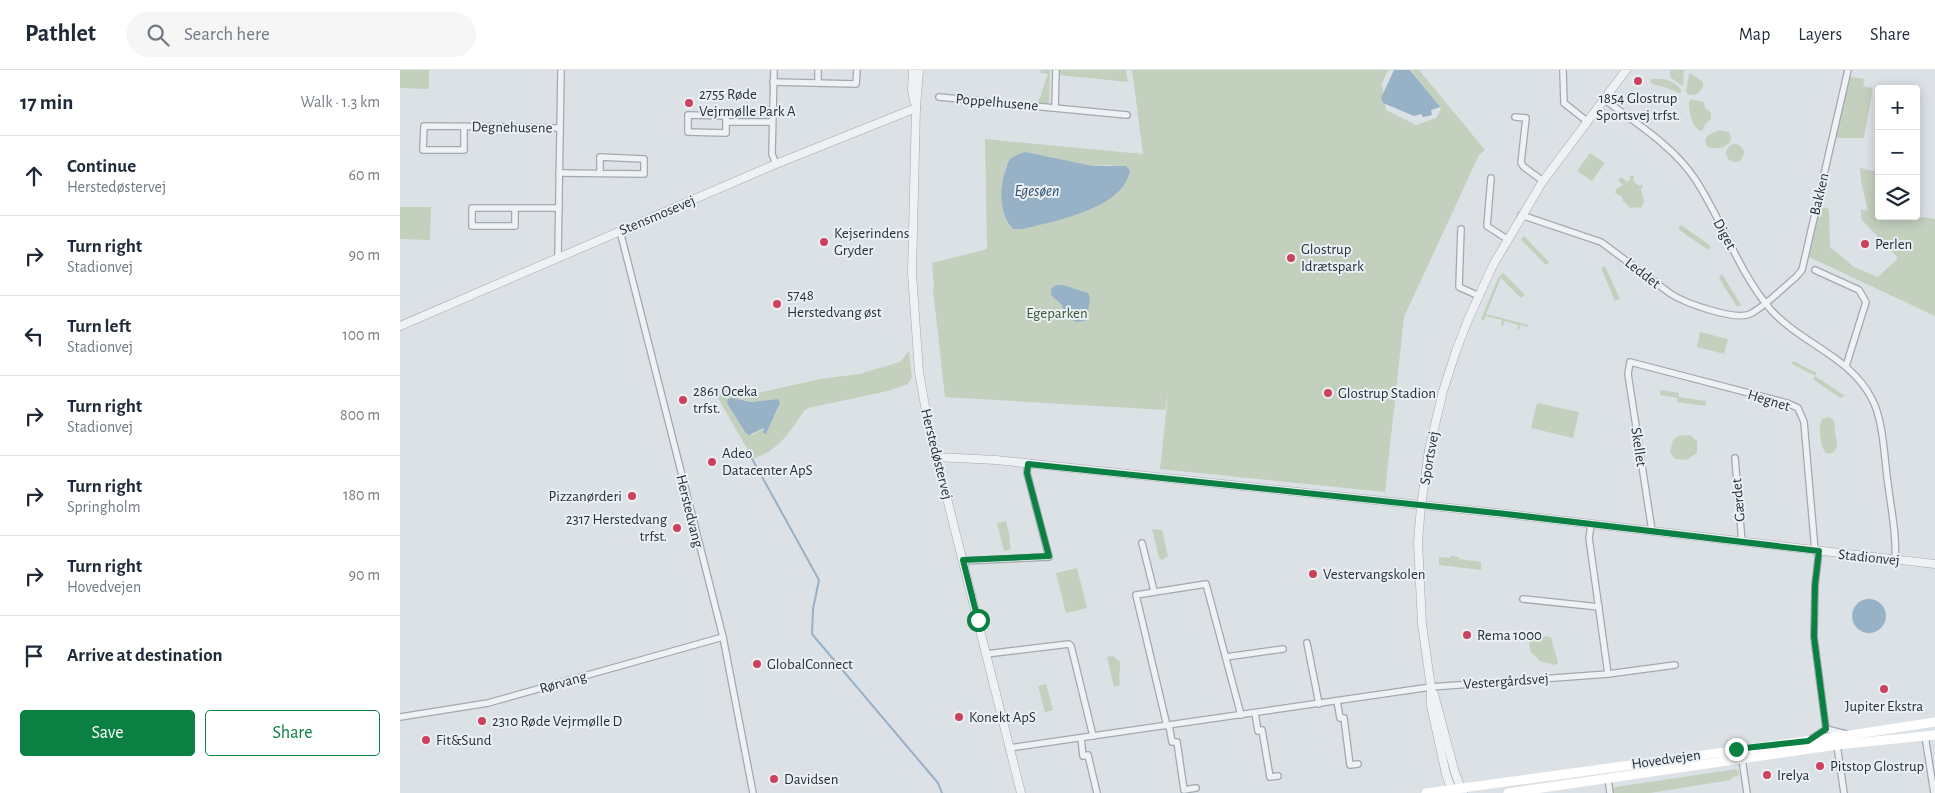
<!DOCTYPE html>
<html lang="en">
<head>
<meta charset="utf-8">
<style>
  :root { --surface:#fff; --page:#f6f6f7; --text:#1f2937; --muted:#747a83; --line:#e0e1e3; --accent:#0b8043 }
  body { margin:0; font-family:"Alegreya Sans",sans-serif; background:var(--page); color:var(--text) }
  .controls { position:absolute; right:15px; top:15px; display:grid; overflow:hidden; border-radius:5px; box-shadow:0 2px 12px #0003 }
  .controls button { width:45px; height:45px; display:grid; place-items:center; padding:0; border:0; border-bottom:1px solid var(--line); background:var(--surface); color:var(--text); font:25px sans-serif }
  .stop { position:absolute; width:15px; height:15px; margin:-11px; border:4px solid #0b8043; border-radius:50%; background:#fff }
  .stop.end { background:#0b8043; border-color:#fff; box-shadow:0 1px 5px #0008 }
  .list { margin:0; padding:0; list-style:none }
  h2 { display:flex; justify-content:space-between; align-items:center; height:65px; margin:0; padding:0 20px; font-size:21px }
  h2 small { font-size:16px; font-weight:400; color:var(--muted) }
  .list li { display:grid; grid-template-columns:32px 1fr auto; gap:15px; align-items:center; box-sizing:border-box; height:80px; padding:0 20px; border-top:1px solid var(--line) }
  .list b { display:block; font-size:19px; white-space:nowrap }
  .list p { margin:0; font-size:16px; white-space:nowrap; color:var(--muted) }
  .list em { font-size:16px; font-style:normal; color:var(--muted) }
  .actions { display:flex; gap:10px; padding:15px 20px }
  .actions a { flex:1; padding:11px 0; border:1px solid var(--accent); border-radius:5px; text-align:center; font-size:18px; color:var(--accent) }
  .actions .main { background:var(--accent); color:#fff }
  .icon { flex:none; width:28px; height:28px; fill:none; stroke:currentColor; stroke-width:2; stroke-linecap:round; stroke-linejoin:round }
  .map { position:relative; flex:none; width:1535px; height:723px; overflow:hidden }
  header { display:flex; align-items:center; gap:30px; box-sizing:border-box; height:70px; padding:0 25px; background:var(--surface); border-bottom:1px solid var(--line) }
  header strong { font-size:24px }
  nav { display:flex; gap:28px; margin-inline-start:auto; font-size:18px }
  .search { width:350px; height:45px; background:var(--page); display:flex; align-items:center; gap:12px; box-sizing:border-box; padding:0 18px; border-radius:28px; color:var(--muted); font-size:19px }
  main { display:flex }
  aside { flex:1; background:var(--surface) }
  .map>svg:first-child { display:block }
  .green { fill:#c3d0be; fill-rule:evenodd }
  .water { fill:#97b1c6 }
  .lines { fill:none; stroke-linecap:round; stroke-linejoin:round }
  .stream { stroke:#97b1c6; stroke-width:2 }
  .minor-casing { stroke:#a2a8b0; stroke-width:8 }
  .tertiary-casing { stroke:#a2a8b0; stroke-width:9 }
  .minor { stroke:#eff1f5; stroke-width:5.5 }
  .tertiary { stroke:#eff1f5; stroke-width:8 }
  .secondary { stroke:#fff; stroke-width:9 }
  .route { stroke:#0b8043; stroke-width:6 }
  .poi-dot { fill:#cb425e; stroke:#ebf0f4; stroke-width:2 }
  .labels { text-anchor:middle; stroke-width:4; stroke-linejoin:round; paint-order:stroke }
  .poi-label { font-size:15px; fill:#26303c; stroke:#ebf0f4; text-anchor:start }
  .street-label { font-size:15px; fill:#26303c; stroke:#ebf0f4 }
  .park-label { font-size:15px; fill:#3d5834; stroke:#ebf0f4 }
  .water-label { font-size:16px; font-style:italic; fill:#32506f; stroke:#ebf0f4 }
</style>
</head>
<body>
<header>
<strong>Pathlet</strong>
<div class="search"><svg class="icon" aria-label="search" viewBox="0 0 24 24"><circle cx="10" cy="10" r="6"/><path d="M15 15l6 6"/></svg>Search here</div>
<nav><a>Map</a><a>Layers</a><a>Share</a></nav>
</header>
<main>
<aside>
<h2>17 min<small>Walk · 1.3 km</small></h2>
<ul class="list">
<li><svg class="icon" aria-label="ahead" viewBox="0 0 24 24"><path d="M12 20V5M6 11l6-6 6 6"/></svg><div><b>Continue</b><p>Herstedøstervej</p></div><em>60 m</em></li>
<li><svg class="icon" aria-label="right" viewBox="0 0 24 24"><path d="M7 20v-9h11M14 6l5 5-5 5"/></svg><div><b>Turn right</b><p>Stadionvej</p></div><em>90 m</em></li>
<li><svg class="icon" aria-label="left" viewBox="0 0 24 24"><path d="M17 20v-9H6M10 6l-5 5 5 5"/></svg><div><b>Turn left</b><p>Stadionvej</p></div><em>100 m</em></li>
<li><svg class="icon" aria-label="right" viewBox="0 0 24 24"><path d="M7 20v-9h11M14 6l5 5-5 5"/></svg><div><b>Turn right</b><p>Stadionvej</p></div><em>800 m</em></li>
<li><svg class="icon" aria-label="right" viewBox="0 0 24 24"><path d="M7 20v-9h11M14 6l5 5-5 5"/></svg><div><b>Turn right</b><p>Springholm</p></div><em>180 m</em></li>
<li><svg class="icon" aria-label="right" viewBox="0 0 24 24"><path d="M7 20v-9h11M14 6l5 5-5 5"/></svg><div><b>Turn right</b><p>Hovedvejen</p></div><em>90 m</em></li>
<li><svg class="icon" aria-label="arrive" viewBox="0 0 24 24"><path d="M6 21V4h12l-3 4 3 4H6"/></svg><div><b>Arrive at destination</b></div></li>
</ul>
<div class="actions"><a class="main">Save</a><a>Share</a></div>
</aside>
<div class="map">
<svg width="1535" height="723" viewBox="0 0 1535 723">
  <rect width="100%" height="100%" fill="#dce1e6"/>
  <g class="green">
    <path d="M0,0h29v19l-29,-1z"/>
    <path d="M641,0h9l-1,34 -11,-1 10,-29 -8,-1z"/>
    <path d="M659,0h67l2,12 -69,-7z"/>
    <path d="M732,0h256l-6,14 4,26 30,15 20,-7 5,-9 -30,-39h8l66,80 -6,5 -75,162 -19,175 -225,-23 8,-75 -3,16 -220,-13 -12,-108h1l-2,-26 55,-14 -2,-110 158,15zM636,85l57,11 20,-1 -43,51 -47,13h-10c-17,-16 -11,-43 -7,-63z"/>
    <path d="M1270,0h14l-1,16 -12,-8z"/>
    <path d="M1289,3l3,1 11,8v5l-5,7 -9,1 -3,-3z"/>
    <path d="M1449,7l16,2 -2,7 10,2 -9,50h-28z"/>
    <path d="M1251,9c12,-1 25,1 31,13l-3,1 -12,-5 -15,-4 -2,-2z"/>
    <path d="M1291,29l13,3 1,6 6,4v7l-5,4 -4,8c-10,-2 -13,-19 -13,-29z"/>
    <path d="M1319,60l10,2 2,5 -1,5c-6,7 -15,8 -23,4l-2,-5 2,-5z"/>
    <circle cx="1335" cy="83" r="9"/>
    <path d="M1190,83l15,10 -13,18 -15,-10z"/>
    <path d="M1460,98l19,4v44h35l21,3v97l-126,-59 10,-51 10,3 1,38 24,20 24,10 20,-19 -37,-39v-10l7,2 -7,-30z"/>
    <path d="M1230,106h4l-1,5 6,5 3,-2 1,3 -2,2 3,13 -3,6 -7,-1 -3,2 -8,-8 -1,-4 -7,-4 1,-4 7,-4 -5,-5 4,-3 5,5 3,-2z"/>
    <path d="M0,137h31l-1,33 -30,-1z"/>
    <path d="M1281,155l30,21 -3,4 -30,-21z"/>
    <path d="M1124,166l25,26 -3,3 -25,-25z"/>
    <path d="M1205,196l15,33 -5,2 -14,-33z"/>
    <path d="M1103,203l22,22 -4,3 -20,-20 -15,36 43,11 -1,2 -7,-2 -2,5h-2l1,-5 -13,-4 -2,5h-2l1,-6 -16,-4 -2,5 -3,-2 17,-41z"/>
    <path d="M1322,204l19,31 -4,2 -18,-29z"/>
    <path d="M1300,262l28,7 -4,15 -27,-7z"/>
    <path d="M509,281l3,26 -4,7 -20,7 -80,17 -4,3c-15,22 -24,38 -51,48l-38,-66v-1l6,-3 36,4 63,-14 39,-5 41,-12zM339,329l16,3 22,-3 3,4 -13,29 -2,-4 -13,7 -7,-3 -18,-29z"/>
    <path d="M1393,291l24,12 -2,3 30,20 -5,2 -27,-19 2,-3 -23,-12z"/>
    <path d="M1261,320l18,3v4l27,4 -1,5 -28,-4 1,-4 -18,-3z"/>
    <path d="M1137,333l42,9 -6,26 -42,-10z"/>
    <path d="M1429,347l5,4 3,25 -3,6 -5,2 -4,-2c-5,-7 -7,-25 -3,-33z"/>
    <path d="M1290,365l7,6v12l-11,7 -11,-1 -5,-7 3,-12 5,-4z"/>
    <path d="M606,451l4,17 -1,2 2,9 -7,2 -7,-28z"/>
    <path d="M752,459l10,1 6,26 -6,4 -3,-2z"/>
    <path d="M1050,486l9,1v2l22,3v8l-42,-5v-8l11,1z"/>
    <path d="M677,498l10,40 -21,5 -10,-40z"/>
    <path d="M1135,565l16,2 7,26 -3,2 -15,-4 -10,-10 -1,-12z"/>
    <path d="M713,586l7,6c1,9 -2,13 0,23l-6,2 -7,-30z"/>
    <path d="M646,614l7,26 -8,2 -7,-26z"/>
    <path d="M1337,699l2,3 -1,4 -5,1 -2,3 -81,13h-37l-1,-4 4,-2z"/>
  </g>
  <g class="water">
    <path d="M994,0h16l30,37 -9,3 1,5 -9,2 -2,-3 -7,2 -31,-13 -2,-5z"/>
    <path d="M625,82l68,14h33l4,5c-7,38 -76,50 -107,58h-10c-17,-16 -13,-51 -3,-70l9,-5z"/>
    <path d="M656,215h7l25,8 2,5 -3,22 -9,2 -10,-3 -3,-3 -3,-11 -11,-10v-6z"/>
    <path d="M332,328l20,4 26,-3 2,4 -14,31 -3,-1 1,-5 -15,7 -4,-3 -18,-29 1,-4z"/>
    <circle cx="1469" cy="546" r="17"/>
  </g>
  <g class="lines">
    <path class="stream" d="M350,385l69,125 -6,29 -1,25 126,149 4,10"/>
    <g class="minor-casing">
      <g id="minor">
        <path d="M374,0l-2,84 4,10"/>
        <path d="M1163,0l1,33 24,19"/>
        <path d="M373,12l83,2 1,-14"/>
        <path d="M418,13v-13"/>
        <path d="M539,27l188,18"/>
        <path d="M1205,30c31,23 69,47 90,79 28,42 43,93 76,131 32,35 79,46 101,89 12,23 12,59 16,85 3,25 9,51 7,75"/>
        <path d="M655,38l1,-38"/>
        <path d="M288,45l38,1v17l-38,-1z"/>
        <path d="M1115,47l11,1 -5,45 3,4 19,14"/>
        <path d="M326,52h46"/>
        <path d="M64,56v24h-41l1,-24c45,0 90,1 136,2"/>
        <path d="M159,103l85,1v-15l-44,-2v16"/>
        <path d="M1091,108l-4,48 20,13"/>
        <path d="M115,138v18h-43v-18c29,0 58,0 87,0"/>
        <path d="M1121,145l80,27 70,52c14,9 64,27 79,20 13,-6 34,-27 46,-37l6,-7 46,-200"/>
        <path d="M1061,159l-2,58 20,9"/>
        <path d="M220,161l103,406 30,156"/>
        <path d="M158,187l3,-187"/>
        <path d="M1415,200l44,20 7,12 -20,64"/>
        <path d="M1335,388l7,84"/>
        <path d="M1191,455l-2,13 19,136"/>
        <path d="M1252,461l-24,-157 2,-12 157,41 11,5 6,14 11,129"/>
        <path d="M742,473l12,48"/>
        <path d="M1419,481l-4,34 -1,52 12,92"/>
        <path d="M563,491l86,-4 -22,-84 1,-9"/>
        <path d="M1123,529l76,8"/>
        <path d="M907,573l12,61"/>
        <path d="M586,584l83,-10 2,2 22,90"/>
        <path d="M826,587l57,-8"/>
        <path d="M937,631l3,17h4l6,47 8,-1"/>
        <path d="M855,643l3,18 4,-1 8,47 8,-1"/>
        <path d="M0,647l88,-14 235,-66"/>
        <path d="M769,655l3,17h5l7,48 12,-2"/>
        <path d="M767,656l-31,-131 70,-11 35,131"/>
        <path d="M1525,666l9,57"/>
        <path d="M681,668l2,18 5,-1 9,38"/>
        <path d="M1411,669l15,-10 20,5"/>
        <path d="M1437,675l7,48"/>
        <path d="M609,678l422,-61 177,-13 67,-9"/>
        <path d="M1342,689l5,34"/>
        <path d="M1208,708l2,15"/>
      </g>
    </g>
    <g class="tertiary-casing">
      <g id="tertiary">
        <path d="M513,0l-1,20 2,11"/>
        <path d="M519,0l-3,38 -4,165 7,99 9,51 93,370"/>
        <path d="M0,256l376,-162 140,-56"/>
        <path d="M536,387l60,3 511,54 428,50"/>
        <path d="M1034,624l21,79 8,20"/>
        <path d="M1053,723l-7,-19 -15,-68v-19l-9,-63 -4,-82 3,-36 8,-56 14,-59 13,-40 12,-31 25,-55 50,-84 83,-111"/>
      </g>
    </g>
    <use href="#minor" class="minor"/>
    <use href="#tertiary" class="tertiary"/>
    <g class="secondary">
      <path d="M1026,723l424,-58 85,-13"/>
      <path d="M1108,723l329,-48 98,-10"/>
    </g>
  </g>
  <g class="lines">
    <path class="route" d="M578,550l-15,-60 86,-4 -22,-83 1,-9 478,50 313,37 -4,34 -1,52 12,92 -18,12 -72,8"/>
  </g>
  <g class="poi-dot">
    <circle cx="1238" cy="11" r="5"/>
    <circle cx="289" cy="33" r="5"/>
    <circle cx="424" cy="172" r="5"/>
    <circle cx="1465" cy="174" r="5"/>
    <circle cx="891" cy="188" r="5"/>
    <circle cx="377" cy="234" r="5"/>
    <circle cx="928" cy="323" r="5"/>
    <circle cx="283" cy="330" r="5"/>
    <circle cx="312" cy="392" r="5"/>
    <circle cx="232" cy="426" r="5"/>
    <circle cx="277" cy="458" r="5"/>
    <circle cx="913" cy="504" r="5"/>
    <circle cx="1067" cy="565" r="5"/>
    <circle cx="357" cy="594" r="5"/>
    <circle cx="1484" cy="619" r="5"/>
    <circle cx="559" cy="647" r="5"/>
    <circle cx="82" cy="651" r="5"/>
    <circle cx="26" cy="670" r="5"/>
    <circle cx="1420" cy="696" r="5"/>
    <circle cx="1367" cy="705" r="5"/>
    <circle cx="374" cy="709" r="5"/>
  </g>
  <g class="labels">
    <g class="poi-label">
      <text x="299" y="29">2755 Røde<tspan x="299" dy="17">Vejrmølle Park A</tspan></text>
      <text x="1238" y="33" text-anchor="middle">1854 Glostrup<tspan x="1238" dy="17">Sportsvej trfst.</tspan></text>
      <text x="434" y="168">Kejserindens<tspan x="434" dy="17">Gryder</tspan></text>
      <text x="1475" y="179">Perlen</text>
      <text x="901" y="184">Glostrup<tspan x="901" dy="17">Idrætspark</tspan></text>
      <text x="387" y="230">5748<tspan x="387" dy="17">Herstedvang øst</tspan></text>
      <text x="293" y="326">2861 Oceka<tspan x="293" dy="17">trfst.</tspan></text>
      <text x="938" y="328">Glostrup Stadion</text>
      <text x="322" y="388">Adeo<tspan x="322" dy="17">Datacenter ApS</tspan></text>
      <text x="222" y="431" text-anchor="end">Pizzanørderi</text>
      <text x="267" y="454" text-anchor="end">2317 Herstedvang<tspan x="267" dy="17">trfst.</tspan></text>
      <text x="923" y="509">Vestervangskolen</text>
      <text x="1077" y="570">Rema 1000</text>
      <text x="367" y="599">GlobalConnect</text>
      <text x="1484" y="641" text-anchor="middle">Jupiter Ekstra</text>
      <text x="569" y="652">Konekt ApS</text>
      <text x="92" y="656">2310 Røde Vejrmølle D</text>
      <text x="36" y="675">Fit&amp;Sund</text>
      <text x="1430" y="701">Pitstop Glostrup</text>
      <text x="1377" y="710">Irelya</text>
      <text x="384" y="714">Davidsen</text>
    </g>
    <g class="street-label">
      <text transform="translate(597 32) rotate(5)" y="5">Poppelhusene</text>
      <text transform="translate(112 57) rotate(1)" y="5">Degnehusene</text>
      <text transform="translate(1419 124) rotate(-77)" y="5">Bakken</text>
      <text transform="translate(257 145) rotate(-23)" y="5">Stensmosevej</text>
      <text transform="translate(1325 164) rotate(62)" y="5">Diget</text>
      <text transform="translate(1243 203) rotate(38)" y="5">Leddet</text>
      <text transform="translate(1369 330) rotate(17)" y="5">Hegnet</text>
      <text transform="translate(1239 377) rotate(82)" y="5">Skellet</text>
      <text transform="translate(537 384) rotate(76)" y="5">Herstedøstervej</text>
      <text transform="translate(1029 388) rotate(-80)" y="5">Sportsvej</text>
      <text transform="translate(1338 430) rotate(-95)" y="5">Gærdet</text>
      <text transform="translate(290 441) rotate(76)" y="5">Herstedvang</text>
      <text transform="translate(1469 487) rotate(6)" y="5">Stadionvej</text>
      <text transform="translate(1106 611) rotate(-4)" y="5">Vestergårdsvej</text>
      <text transform="translate(163 612) rotate(-16)" y="5">Rørvang</text>
      <text transform="translate(1266 689) rotate(-8)" y="5">Hovedvejen</text>
    </g>
    <g class="park-label">
      <text x="657" y="248">Egeparken</text>
    </g>
    <g class="water-label">
      <text x="637" y="126">Egesøen</text>
    </g>
  </g>
</svg>
<div class="controls">
<button>+</button>
<button>−</button>
<button><svg class="icon" aria-label="layers" viewBox="0 0 24 24"><path d="M12 4l9 5-9 5-9-5zM3 14l9 5 9-5"/></svg></button>
</div>
<div class="stop" style="left:578px;top:550px"></div>
<div class="stop end" style="left:1336px;top:679px"></div>
</div>
</main>
</body>
</html>
